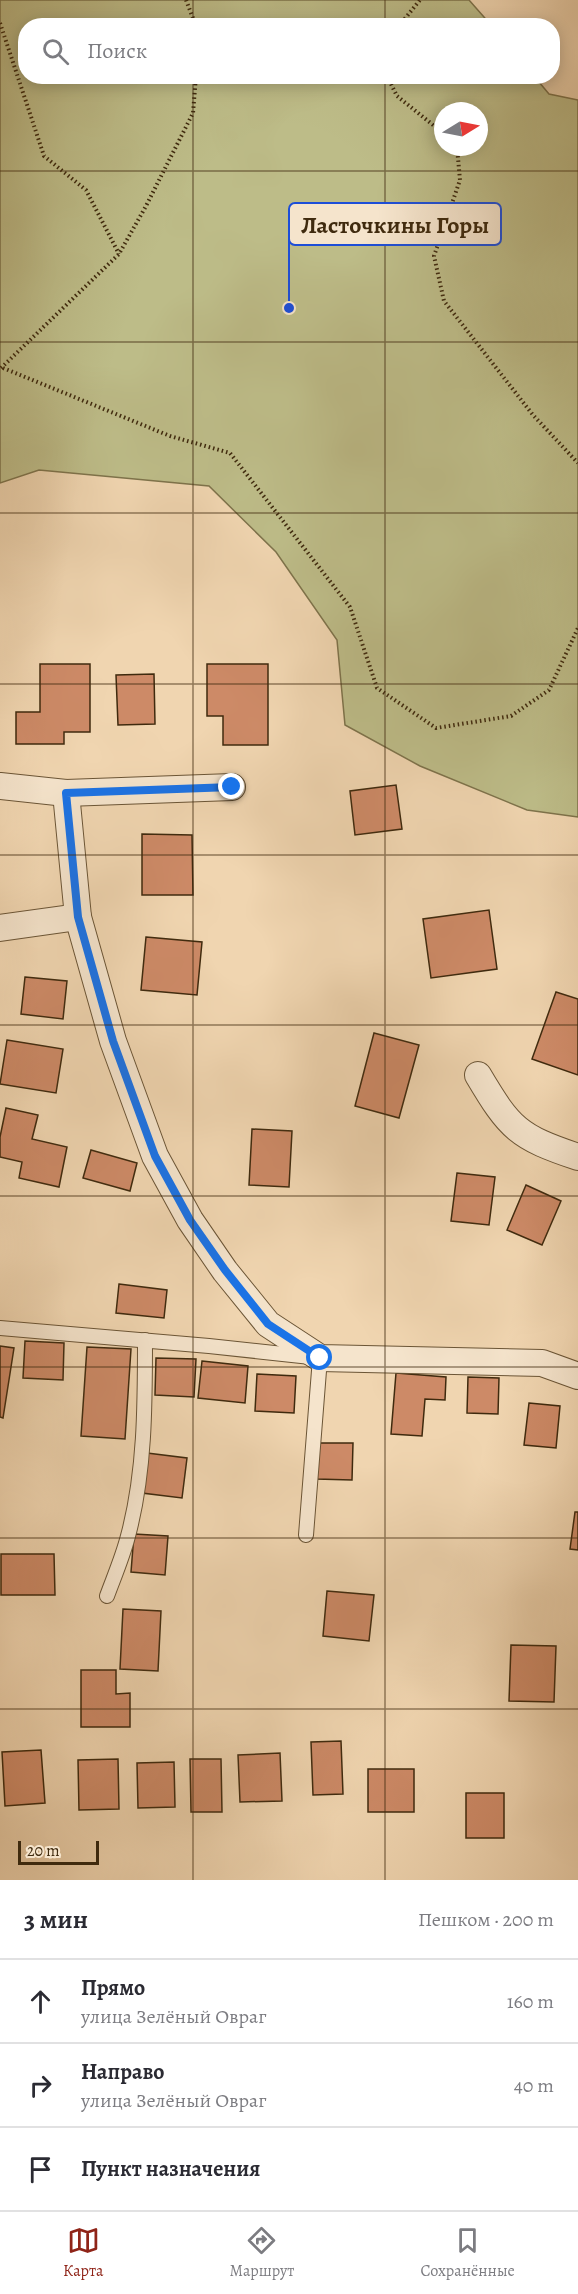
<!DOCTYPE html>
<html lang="ru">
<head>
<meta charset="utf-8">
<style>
  :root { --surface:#fff; --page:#f7f7f7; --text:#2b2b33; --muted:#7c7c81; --line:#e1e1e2; --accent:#8f2418 }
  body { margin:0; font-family:Alegreya,serif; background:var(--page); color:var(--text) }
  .compass { position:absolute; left:434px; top:102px; width:54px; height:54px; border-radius:50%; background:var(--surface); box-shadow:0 3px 15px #0003; rotate:80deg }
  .scale { position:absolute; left:18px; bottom:15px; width:81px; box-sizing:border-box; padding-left:6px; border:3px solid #3f2a0e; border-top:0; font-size:16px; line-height:21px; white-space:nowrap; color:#3f2a0e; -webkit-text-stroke:4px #f5e4cc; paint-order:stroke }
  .stop { position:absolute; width:18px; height:18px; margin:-14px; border:4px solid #1a73e8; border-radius:50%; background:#fff }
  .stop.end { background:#1a73e8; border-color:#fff; box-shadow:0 2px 6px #0008 }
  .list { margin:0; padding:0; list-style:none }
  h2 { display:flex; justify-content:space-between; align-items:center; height:78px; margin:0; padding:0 24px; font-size:26px }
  h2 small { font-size:20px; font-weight:400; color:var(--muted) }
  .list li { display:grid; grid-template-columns:39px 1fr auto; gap:18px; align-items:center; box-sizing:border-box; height:84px; padding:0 24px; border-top:2px solid var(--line) }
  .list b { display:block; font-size:22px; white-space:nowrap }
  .list p { margin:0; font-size:20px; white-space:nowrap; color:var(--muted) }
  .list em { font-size:20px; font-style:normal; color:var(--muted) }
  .icon { flex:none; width:33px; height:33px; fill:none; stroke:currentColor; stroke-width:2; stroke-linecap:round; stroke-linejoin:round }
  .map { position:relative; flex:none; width:578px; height:1880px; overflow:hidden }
  .search { position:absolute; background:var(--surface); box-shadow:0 3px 15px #0003; left:18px; right:18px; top:18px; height:66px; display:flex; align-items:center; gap:15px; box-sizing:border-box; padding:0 21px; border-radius:24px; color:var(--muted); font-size:22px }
  .sheet { height:330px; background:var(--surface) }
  nav { display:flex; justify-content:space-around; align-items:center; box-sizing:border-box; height:84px; border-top:2px solid var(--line); background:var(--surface); font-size:16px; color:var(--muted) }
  nav a { display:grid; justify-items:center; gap:3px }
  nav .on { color:var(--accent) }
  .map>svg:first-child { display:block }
  .green { fill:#bdbc88; stroke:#7e734b; stroke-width:1.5; fill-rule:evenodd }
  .building { fill:#cd8a67; stroke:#3f2a0e; stroke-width:1.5 }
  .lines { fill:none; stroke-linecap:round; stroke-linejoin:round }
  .service-casing { stroke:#6b5536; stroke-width:16 }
  .minor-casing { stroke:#6b5536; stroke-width:28 }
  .path { stroke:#3f2a0e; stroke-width:4; stroke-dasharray:1.5 3; stroke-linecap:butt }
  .service { stroke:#f5e4cc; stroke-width:14 }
  .minor { stroke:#f5e4cc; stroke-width:26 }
  .route { stroke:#1a73e8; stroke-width:8 }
  .grid { fill:none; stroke:#3f2a0e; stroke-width:1.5; stroke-opacity:0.55 }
  .leader { fill:none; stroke:#1d4ed8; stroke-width:2 }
  .callout-dot { fill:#1d4ed8; stroke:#f5e4cc; stroke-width:2 }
  .callout { fill:#f5e4cc; stroke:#1d4ed8; stroke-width:2 }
  .callout-label { font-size:24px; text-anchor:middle; font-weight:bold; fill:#3f2a0e }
</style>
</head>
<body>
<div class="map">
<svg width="578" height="1880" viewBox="0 0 578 1880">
  <rect width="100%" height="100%" fill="#f0d5b0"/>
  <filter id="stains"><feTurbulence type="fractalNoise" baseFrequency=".00333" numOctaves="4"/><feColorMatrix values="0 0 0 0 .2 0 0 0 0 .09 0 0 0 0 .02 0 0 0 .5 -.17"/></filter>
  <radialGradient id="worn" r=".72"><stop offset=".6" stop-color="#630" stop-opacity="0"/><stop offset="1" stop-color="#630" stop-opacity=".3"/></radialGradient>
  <path class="green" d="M0,0h469l22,25 -465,1v50h508l15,18 29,6v717l-51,-7 -107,-44 -75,-41 -8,-85 -61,-88 -67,-66 -170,-16 -39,13zM443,111h36v36h-36z"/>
  <g class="building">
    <path d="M40,664h50v68h-26v12h-48v-32h24z"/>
    <path d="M207,664h61v81h-45v-29h-16z"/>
    <path d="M154,674l1,50 -37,1 -2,-50z"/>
    <path d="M396,785l6,44 -47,6 -5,-44z"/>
    <path d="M142,834l50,1 1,60h-51z"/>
    <path d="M489,910l8,59 -66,9 -8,-59z"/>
    <path d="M146,937l56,5 -5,53 -56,-5z"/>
    <path d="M25,977l42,4 -4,38 -42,-5z"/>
    <path d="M556,992l22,7v76l-46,-16z"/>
    <path d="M374,1033l45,12 -20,73 -44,-12z"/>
    <path d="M7,1040l56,9 -7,44 -56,-9z"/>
    <path d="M6,1108l32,7 -6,24 35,8 -8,40 -40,-9 3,-16 -22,-5v-20z"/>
    <path d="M252,1129l40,2 -3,56 -40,-2z"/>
    <path d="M91,1150l46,13 -7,28 -47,-13z"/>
    <path d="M457,1173l38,4 -6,48 -38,-4z"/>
    <path d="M526,1185l35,16 -19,44 -35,-15z"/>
    <path d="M119,1284l48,6 -3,28 -48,-5z"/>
    <path d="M25,1341l39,2 -1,37 -40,-2z"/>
    <path d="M0,1346l14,2 -11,70 -3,-1z"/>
    <path d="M87,1347l44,2 -6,90 -44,-3z"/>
    <path d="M156,1358l40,1 -2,38 -39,-2z"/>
    <path d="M202,1361l46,5 -3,37 -47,-5z"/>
    <path d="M396,1373l50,4 -1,23 -20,-1 -3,37 -31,-2z"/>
    <path d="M257,1374l39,2 -2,37 -39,-2z"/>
    <path d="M468,1377l31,1 -1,36 -31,-1z"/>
    <path d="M529,1403l31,3 -4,42 -32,-3z"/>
    <path d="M316,1443h37l-1,37 -36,-1z"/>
    <path d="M147,1453l40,5 -5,40 -40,-5z"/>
    <path d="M575,1512h3v38l-8,-1z"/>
    <path d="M134,1534l34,2 -3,39 -34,-3z"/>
    <path d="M1,1554h53l1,41h-54z"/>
    <path d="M327,1591l47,4 -5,46 -46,-5z"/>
    <path d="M123,1609l38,2 -3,60 -38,-2z"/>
    <path d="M511,1645l45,1 -2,56 -45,-1z"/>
    <path d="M81,1670h35v24l14,-1v34h-49z"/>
    <path d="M341,1741l2,53 -30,1 -2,-53z"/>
    <path d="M41,1750l4,53 -40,3 -3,-54z"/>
    <path d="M280,1753l2,48 -42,1 -2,-47z"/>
    <path d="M118,1759l1,50 -40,1 -1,-50z"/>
    <path d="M190,1759h31l1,53h-31z"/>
    <path d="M174,1762l1,45 -37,1 -1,-45z"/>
    <rect x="368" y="1769" width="46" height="43"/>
    <rect x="466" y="1793" width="38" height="45"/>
  </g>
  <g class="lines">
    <g class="service-casing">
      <g id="service">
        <path d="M0,1328l209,18 111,12 -14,177"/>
        <path d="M107,1596c7,-19 16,-40 21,-60 17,-63 17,-131 17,-196"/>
      </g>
    </g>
    <g class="minor-casing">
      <g id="minor">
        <path d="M0,786l66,7 166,-6"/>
        <path d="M66,793l12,124 35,124 42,115 35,64 35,51 43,53 52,34 222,5 36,13"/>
        <path d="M0,928l78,-11"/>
        <path d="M478,1075c32,54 40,62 100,82"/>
      </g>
    </g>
    <g class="path">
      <path d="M186,0l10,26"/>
      <path d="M0,23l44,133 42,34 33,64"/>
      <path d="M399,26l21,-26"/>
      <path d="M387,76l10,20 46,37"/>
      <path d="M457,147l3,33 -26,76 10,45 89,114 45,48"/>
      <path d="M1,368l118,-114 27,-48 47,-93 3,-37"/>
      <path d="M3,368l167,68 60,17 120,154 27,81 59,40 75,-12 38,-26 29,-62"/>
    </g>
    <use href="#service" class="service"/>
    <use href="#minor" class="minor"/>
  </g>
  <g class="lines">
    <path class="route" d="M232,787l-166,6 12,124 35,124 42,115 35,64 35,50 43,54 52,34"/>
  </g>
  <path class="grid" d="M193,0v26M385,0v26M193,76v1804M385,76v1804M0,171h578M0,342h578M0,513h578M0,684h578M0,855h578M0,1025h578M0,1196h578M0,1367h578M0,1538h578M0,1709h578"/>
  <path class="leader" d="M289 308L289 224"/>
  <circle class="callout-dot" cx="289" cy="308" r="6"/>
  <rect class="callout" x="289" y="203" width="212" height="42" rx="6"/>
  <g class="callout-label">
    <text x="395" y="233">Ласточкины Горы</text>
  </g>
  <rect width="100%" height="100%" filter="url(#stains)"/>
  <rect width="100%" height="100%" fill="url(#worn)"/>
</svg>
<svg class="compass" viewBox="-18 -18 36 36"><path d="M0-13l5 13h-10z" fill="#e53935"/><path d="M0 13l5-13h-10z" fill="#7c7c81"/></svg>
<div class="scale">20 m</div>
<div class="stop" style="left:320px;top:1358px"></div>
<div class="stop end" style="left:232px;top:787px"></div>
<div class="search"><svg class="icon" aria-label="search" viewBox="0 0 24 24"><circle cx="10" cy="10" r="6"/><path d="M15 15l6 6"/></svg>Поиск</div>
</div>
<section class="sheet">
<h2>3 мин<small>Пешком · 200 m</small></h2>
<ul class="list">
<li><svg class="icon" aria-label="ahead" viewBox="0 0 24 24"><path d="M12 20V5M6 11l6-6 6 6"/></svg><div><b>Прямо</b><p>улица Зелёный Овраг</p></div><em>160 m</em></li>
<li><svg class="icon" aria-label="right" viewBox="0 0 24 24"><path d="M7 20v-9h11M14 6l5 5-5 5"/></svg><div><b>Направо</b><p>улица Зелёный Овраг</p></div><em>40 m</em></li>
<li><svg class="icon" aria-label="arrive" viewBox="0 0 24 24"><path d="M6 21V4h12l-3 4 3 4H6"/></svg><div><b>Пункт назначения</b></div></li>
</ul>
</section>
<nav>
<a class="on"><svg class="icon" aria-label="map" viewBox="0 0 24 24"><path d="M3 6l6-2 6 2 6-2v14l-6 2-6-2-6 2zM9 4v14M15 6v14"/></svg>Карта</a>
<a><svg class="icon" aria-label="directions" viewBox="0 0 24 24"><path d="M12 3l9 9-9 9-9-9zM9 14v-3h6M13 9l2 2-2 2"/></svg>Маршрут</a>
<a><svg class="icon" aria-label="saved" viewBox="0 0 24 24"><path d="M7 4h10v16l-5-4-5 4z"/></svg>Сохранённые</a>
</nav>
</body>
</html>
